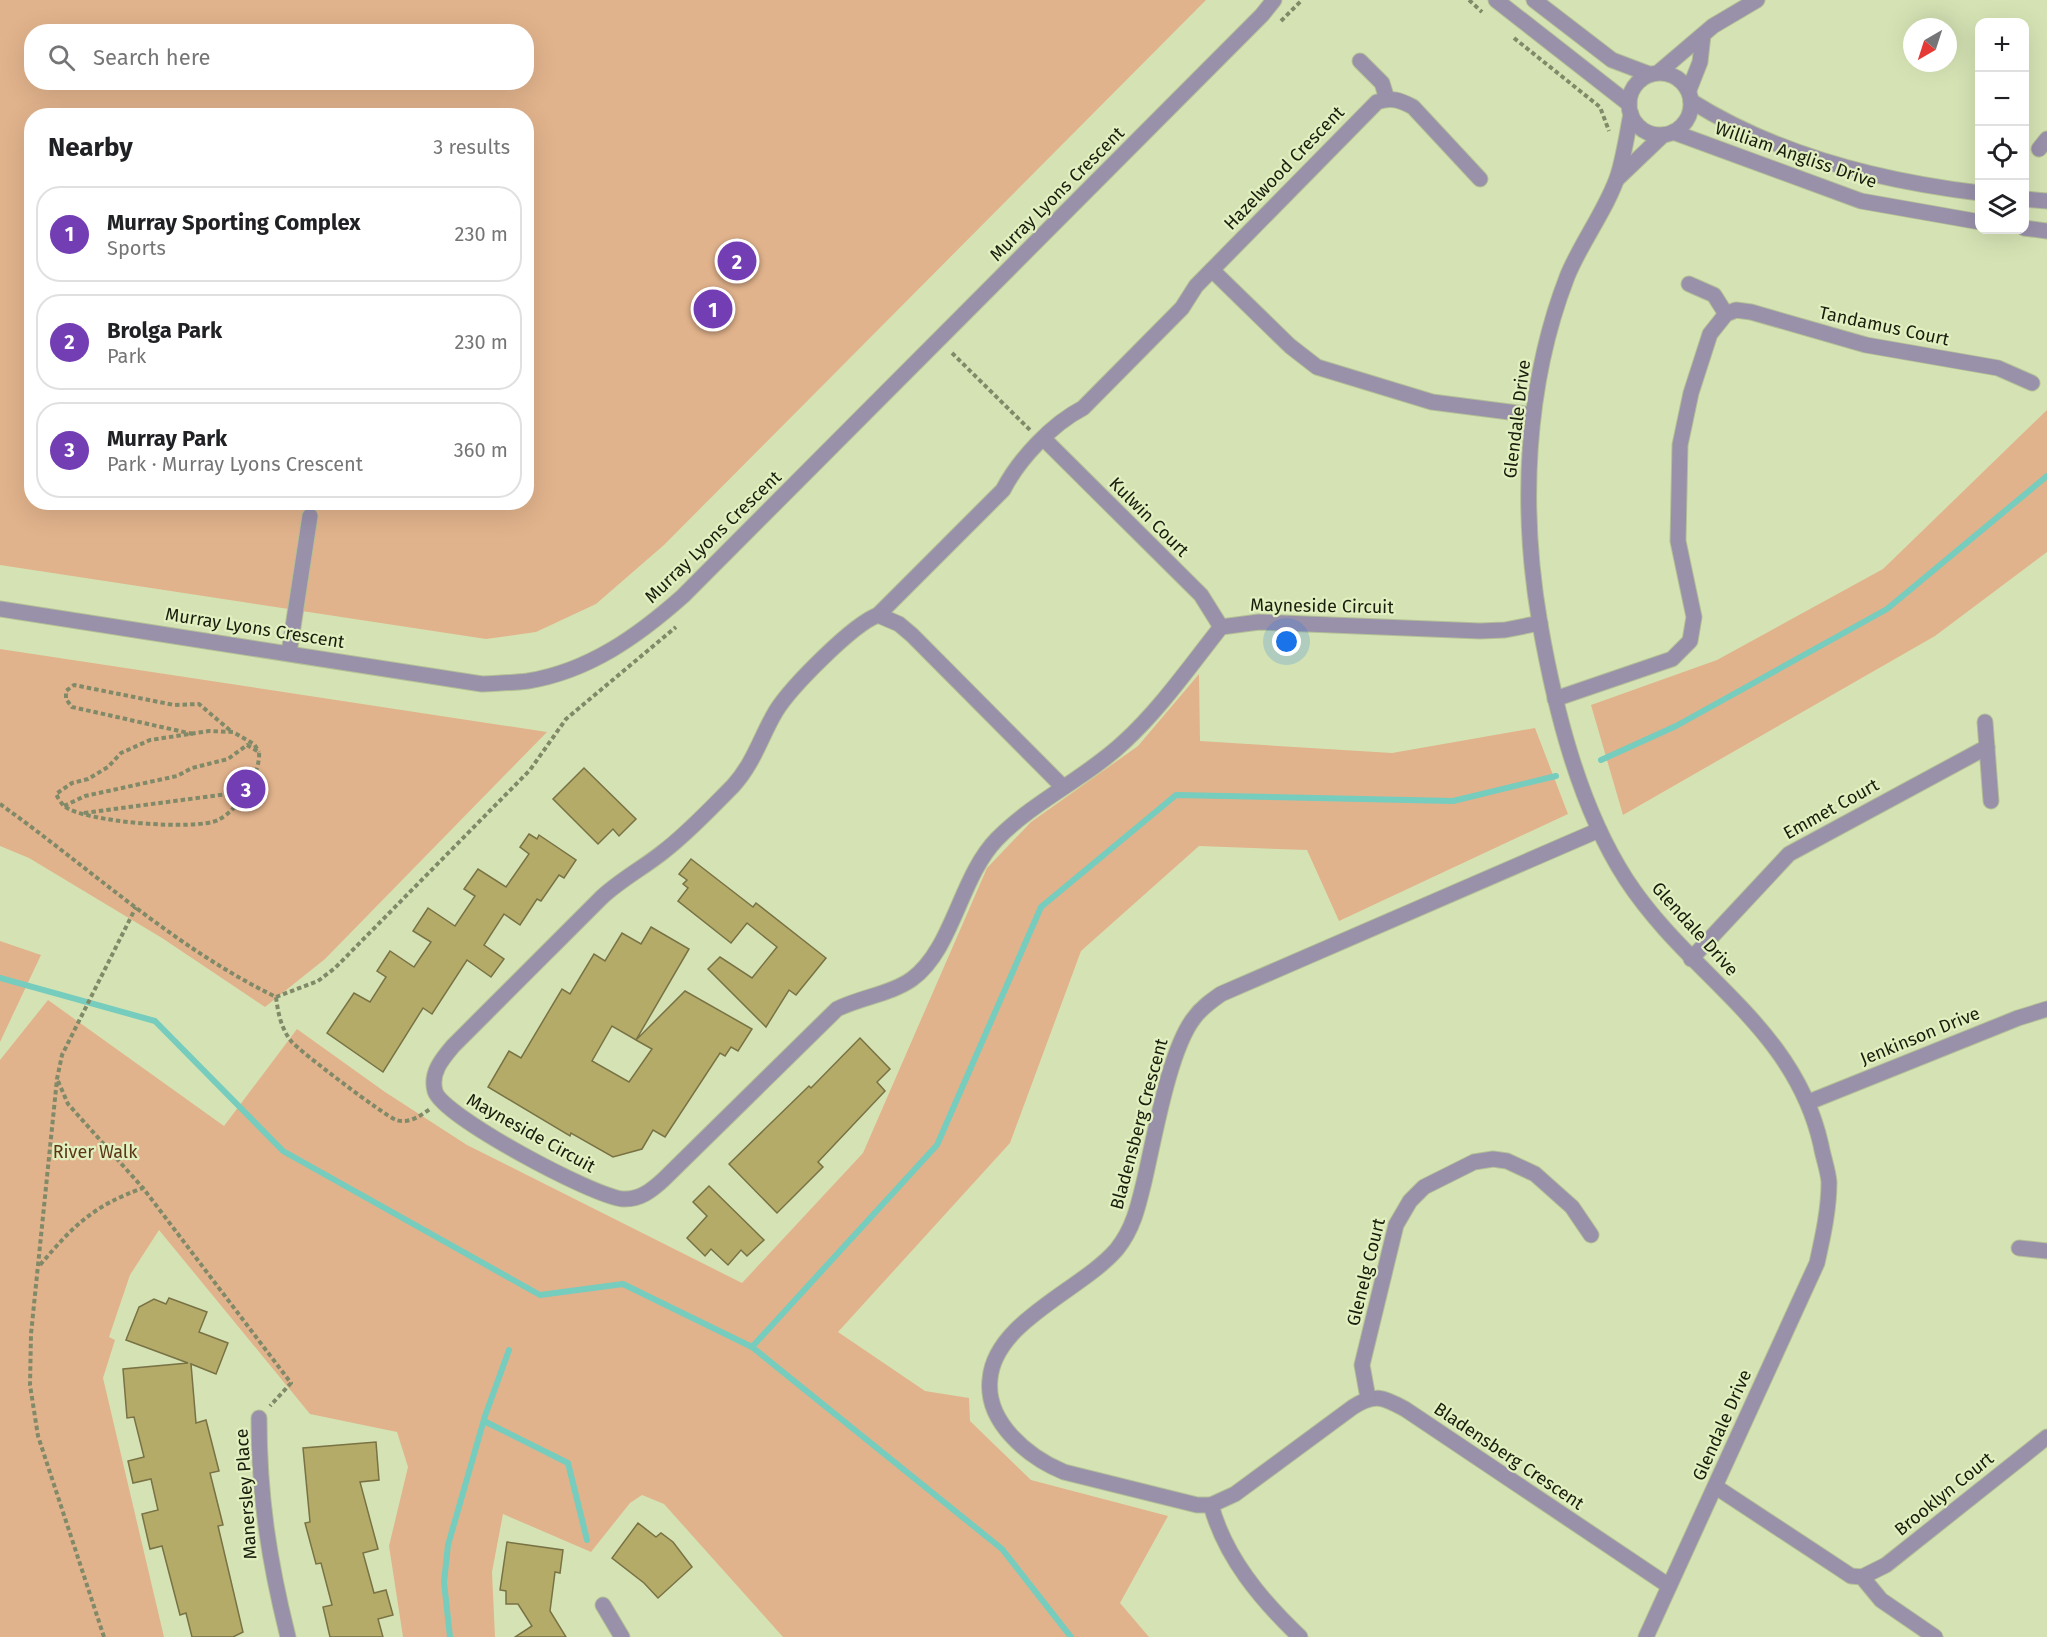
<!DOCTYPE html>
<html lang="en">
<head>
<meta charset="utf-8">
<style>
  :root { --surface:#fff; --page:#f2f2f2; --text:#202124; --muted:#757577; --line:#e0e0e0; --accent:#733db3 }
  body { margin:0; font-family:"Fira Sans",sans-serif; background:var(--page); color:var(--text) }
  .controls { position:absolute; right:18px; top:18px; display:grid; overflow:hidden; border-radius:12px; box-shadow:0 6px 24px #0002 }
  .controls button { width:54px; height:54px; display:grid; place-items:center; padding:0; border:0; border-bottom:2px solid var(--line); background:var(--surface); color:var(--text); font:30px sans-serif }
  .compass { position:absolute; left:1903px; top:18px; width:54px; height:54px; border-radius:50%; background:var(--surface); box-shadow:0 6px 24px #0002; rotate:219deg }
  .you { position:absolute; left:1287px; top:642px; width:21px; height:21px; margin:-15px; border:4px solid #fff; border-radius:50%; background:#1a73e8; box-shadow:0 0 0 9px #1a73e833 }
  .badge { display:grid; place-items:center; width:39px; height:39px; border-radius:50%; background:var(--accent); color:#fff; font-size:20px; font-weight:700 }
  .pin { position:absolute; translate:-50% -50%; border:3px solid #fff; box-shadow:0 2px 6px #0006 }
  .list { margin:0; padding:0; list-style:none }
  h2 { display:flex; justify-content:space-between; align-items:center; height:78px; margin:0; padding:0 24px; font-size:26px }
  h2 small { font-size:20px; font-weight:400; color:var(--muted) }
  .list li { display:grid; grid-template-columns:39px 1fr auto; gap:18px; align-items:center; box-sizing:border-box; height:96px; margin:0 12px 12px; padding:0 12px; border:2px solid var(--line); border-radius:24px }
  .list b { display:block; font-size:22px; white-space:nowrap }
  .list p { margin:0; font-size:20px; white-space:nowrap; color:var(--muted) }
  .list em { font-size:20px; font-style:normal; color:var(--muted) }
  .icon { flex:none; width:33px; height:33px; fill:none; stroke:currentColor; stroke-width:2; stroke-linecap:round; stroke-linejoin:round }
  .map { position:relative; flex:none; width:2047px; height:1637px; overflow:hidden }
  .search { position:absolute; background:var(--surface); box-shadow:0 6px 24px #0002; left:24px; top:24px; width:510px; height:66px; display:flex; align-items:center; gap:15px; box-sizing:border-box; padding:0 21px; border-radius:24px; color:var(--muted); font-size:22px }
  .panel { position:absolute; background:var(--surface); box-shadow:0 6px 24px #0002; left:24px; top:108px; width:510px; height:402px; border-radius:24px }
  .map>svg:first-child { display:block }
  .green { fill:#e1b38c; fill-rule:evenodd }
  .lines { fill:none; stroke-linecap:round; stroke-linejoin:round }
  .stream { stroke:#76ccbd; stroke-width:6 }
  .building { fill:#b4ab68; stroke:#787245; stroke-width:1.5 }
  .minor-casing { stroke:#b3bf96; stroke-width:17 }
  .path { stroke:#808a68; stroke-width:4; stroke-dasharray:4.5 3; stroke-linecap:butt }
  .minor { stroke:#9990aa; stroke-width:15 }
  .labels { text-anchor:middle; stroke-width:4.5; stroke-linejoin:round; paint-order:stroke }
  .street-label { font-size:18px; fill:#191d0c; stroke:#e2f0c1 }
  .park-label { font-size:18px; fill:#5c3715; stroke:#e2f0c1 }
</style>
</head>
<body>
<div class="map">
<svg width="2047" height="1637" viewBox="0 0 2047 1637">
  <rect width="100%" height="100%" fill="#d5e3b4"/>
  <g class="green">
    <path d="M0,0h1206l-542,545 -68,59 -60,28 -50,7 -486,-74zM32,32h494v50h-494zM32,116h494v386h-494z"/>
    <path d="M2047,410v142l-112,84 -312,179 -32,-110 126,-45 166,-91z"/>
    <path d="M0,649l547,83 -222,227 -60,48 -103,-69 -133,-80 -29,-12z"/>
    <path d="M1199,674l1,67 192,12 143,-25 33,86 -229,107 -32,-71 -108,-4 -118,105 -71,192 -172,189 87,59 44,7 1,23 61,59 137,36 -48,87 29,34h-366l-119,-133 -22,-9 -12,8 -39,49 -88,-38 -11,58 3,65h-92l-14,-91 19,-79 -11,-35 -87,-18 -151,-184 -29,45 -21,62 6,3 -12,38 61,259h-164v-577l48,-60 176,126 73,-97 88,63 82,53 275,138 121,-130 124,-285 44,-46 107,-76z"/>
    <path d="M0,941l41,14 -41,87z"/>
  </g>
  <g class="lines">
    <g class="stream">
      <path d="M1601,760l75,-34 211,-117 160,-133"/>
      <path d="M0,978l155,43 128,130 257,144 83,-11 129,63 250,202 69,88"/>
      <path d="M752,1347l185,-202 104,-238 135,-112 277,6 103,-25"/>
      <path d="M484,1421l84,42 19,77"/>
      <path d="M450,1637l-6,-55 4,-37 37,-129 24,-66"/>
    </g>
  </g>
  <g class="building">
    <path d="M584,768l52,51 -17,17 -6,-7 -15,15 -45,-45z"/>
    <path d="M529,834l8,5 2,-4 37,25 -12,18 -5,-3 -18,26 -4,-2 -17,26 -16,-11 -20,31 20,14 -13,18 -24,-17 -35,54 -9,-6 -40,64 -56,-39 27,-40 16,9 16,-25 -9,-6 13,-20 24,16 17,-25 -18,-11 15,-23 27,18 20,-30 -11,-7 14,-20 28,18 23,-33 -9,-7z"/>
    <path d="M691,859l62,48 3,-4 70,55 -30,37 -7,-5 -23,37 -58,-58 12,-12 32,21 25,-31 -30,-24 -16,20 -53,-42 10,-13 -5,-4 4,-4 -8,-6z"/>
    <path d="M651,927l38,22 -53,91 -24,-14 -20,35 37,21 23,-33 -16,-9 49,-49 67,38 -14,22 -7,-4 -6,9 -5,-3 -55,84 -12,-7 -11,19 -29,8 -42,-24 -1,3 -82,-49 21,-36 12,7 41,-69 8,5 24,-40 11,7 17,-28 19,11z"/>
    <path d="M860,1038l30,31 -13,13 8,9 -67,71 5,5 -46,46 -48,-49 80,-78 2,2z"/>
    <path d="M709,1186l55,54 -17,16 -6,-6 -13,15 -17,-16 -6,7 -18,-18 20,-22 -14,-14z"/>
    <path d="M169,1298l38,14 -8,20 29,11 -12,31 -25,-10 5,59 10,-3 13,51 -9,2 13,52 -5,1 25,106 -10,5h-41l-6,-24 -6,2 -18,-69 -12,3 -8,-35 16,-4 -7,-31 -18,4 -5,-22 16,-4 -10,-40 -7,1 -4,-49 65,-6 -62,-23 13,-33 15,-8 12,5z"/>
    <path d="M376,1442l3,38 -19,2 18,67 -15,4 11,40 12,-3 7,25 -15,4 5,18h-53l-7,-30 9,-2 -11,-42 -5,1 -11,-41 5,-1 -7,-74z"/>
    <path d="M638,1523l18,14 5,-4 12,9 19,25 -34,31 -14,-15 -32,-25z"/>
    <path d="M507,1542l56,8 -3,23 -5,-1 -5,39 16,26h-51l17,-11 -14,-22h-12v-13l-6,-1z"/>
  </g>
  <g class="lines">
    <g class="minor-casing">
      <g id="minor">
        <path d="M1496,0l133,104"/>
        <path d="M1534,0l78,60 37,14"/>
        <path d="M1360,61l22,22 5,16"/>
        <path d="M1659,72l54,-46 44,-26"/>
        <circle cx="1660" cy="104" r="31"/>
        <path d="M1689,90l11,-28 3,-27"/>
        <path d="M1691,101c86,54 188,80 289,92"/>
        <path d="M1631,114c-4,20 -7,42 -13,61 -10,32 -38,69 -51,102 -42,109 -47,232 -27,347 15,85 39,182 86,255 63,97 168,146 195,266 2,12 7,25 8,37 0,27 -6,54 -12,81l-171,374"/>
        <path d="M1673,132l188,69 119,21"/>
        <path d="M2039,149l8,-10"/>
        <path d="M1618,178l45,-43"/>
        <path d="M1480,179l-67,-72c-13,-7 -21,-10 -36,-5l-181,184 -14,22 -99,100c-31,16 -64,51 -80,82l-125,125c-25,9 -87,72 -102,96 -15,25 -22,52 -43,75 -22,22 -45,47 -70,66 -20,16 -43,28 -62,46l-148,148c-11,13 -23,27 -18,45 7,25 159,106 188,108 17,1 29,-9 40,-19l174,-171c24,-12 54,-15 75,-30 41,-30 48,-102 85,-140 37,-38 89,-61 127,-97 37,-34 66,-76 97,-115l38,-5 221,9 25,-1 35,-7"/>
        <path d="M2024,199l23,2"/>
        <path d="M2024,228l23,3"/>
        <path d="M1212,270l78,76 27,21 115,35 101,13"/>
        <path d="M1689,284l25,11 12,19"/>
        <path d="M1044,439l157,156 20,32"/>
        <path d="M0,609l482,75c15,-1 31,-1 46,-3 61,-10 110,-45 155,-85l579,-581 12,-15"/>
        <path d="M878,615l21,9 13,11 151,152"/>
        <path d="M289,653l21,-137"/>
        <path d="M1555,699l117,-40 18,-18 4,-24 -16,-76 2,-96 11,-52 19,-59 16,-20 10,-4 15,2 115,33 132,23 34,15"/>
        <path d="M1985,722l6,79"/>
        <path d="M1599,830l-378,164c-10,7 -20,14 -27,24 -25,32 -40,122 -50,164 -6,25 -11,47 -27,67 -35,41 -122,72 -127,130 -5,43 38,78 74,93l133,33h14l24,-11 118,-87c21,-14 30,-10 52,2l264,177"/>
        <path d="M1691,959l98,-105 198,-107"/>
        <path d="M1809,1102l209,-84 29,-9"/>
        <path d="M2019,1248l28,3"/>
        <path d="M1368,1398l-6,-33 34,-140 14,-24 14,-14 50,-25 19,-3 14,2 28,13 37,33 19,28"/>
        <path d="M259,1418c0,79 10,143 29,219"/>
        <path d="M1716,1487l123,81 12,8 11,1 19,23 54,37"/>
        <path d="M1211,1505c14,52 50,95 89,132"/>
        <path d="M1862,1577l24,-12 161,-128"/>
        <path d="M603,1605l19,32"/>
      </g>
    </g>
    <g class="path">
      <path d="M1469,0l13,12"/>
      <path d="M1281,21l21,-21"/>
      <path d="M1514,38l86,69 9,24"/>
      <path d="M952,353l78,77"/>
      <path d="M193,734l-121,-27 -6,-8v-8l8,-6 100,20 25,-1 33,28"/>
      <path d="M0,804c91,65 175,144 276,193 2,16 5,31 15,44 8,10 94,75 105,79 13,4 24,-4 34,-11"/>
      <path d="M64,806l21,-10 92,-20 15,-8 36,-9 19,-14 12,7c2,21 -21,59 -41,68 -22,11 -135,2 -154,-14 -3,-3 -6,-8 -8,-12l16,-11 16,-4 20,-12 13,-14 29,-13 59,-9 24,1 21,12 5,8"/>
      <path d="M84,813l151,-20 16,-12"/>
      <path d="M276,997l42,-16 17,-13 195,-198 36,-51 110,-92"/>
      <path d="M58,1081l10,23 75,84"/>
      <path d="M40,1265c34,-40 53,-59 103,-77l148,195 -21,23"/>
      <path d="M104,1637l-66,-201 -8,-51 1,-51 26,-255 5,-24 74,-148"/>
    </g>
    <use href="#minor" class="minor"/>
  </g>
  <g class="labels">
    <g class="street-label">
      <text transform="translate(1796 155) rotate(19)" y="6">William Angliss Drive</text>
      <text transform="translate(1284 168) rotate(-46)" y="6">Hazelwood Crescent</text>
      <text transform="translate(1057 194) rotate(-45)" y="6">Murray Lyons Crescent</text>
      <text transform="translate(1884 326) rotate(12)" y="6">Tandamus Court</text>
      <text transform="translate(1517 419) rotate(-83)" y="6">Glendale Drive</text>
      <text transform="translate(1149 517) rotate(45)" y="6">Kulwin Court</text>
      <text transform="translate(713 537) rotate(-44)" y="6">Murray Lyons Crescent</text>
      <text transform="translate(1322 606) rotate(1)" y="6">Mayneside Circuit</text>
      <text transform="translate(255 628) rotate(9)" y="6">Murray Lyons Crescent</text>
      <text transform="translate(1831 809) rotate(-29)" y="6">Emmet Court</text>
      <text transform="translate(1695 929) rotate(48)" y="6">Glendale Drive</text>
      <text transform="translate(1920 1036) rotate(-22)" y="6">Jenkinson Drive</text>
      <text transform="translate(1139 1124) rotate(-75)" y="6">Bladensberg Crescent</text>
      <text transform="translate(531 1133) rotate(29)" y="6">Mayneside Circuit</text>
      <text transform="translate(1366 1272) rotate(-76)" y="6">Glenelg Court</text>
      <text transform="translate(1722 1425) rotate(-66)" y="6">Glendale Drive</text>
      <text transform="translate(1509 1456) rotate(34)" y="6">Bladensberg Crescent</text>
      <text transform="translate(246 1494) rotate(-94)" y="6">Manersley Place</text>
      <text transform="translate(1944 1494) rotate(-39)" y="6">Brooklyn Court</text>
    </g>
    <g class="park-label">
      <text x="95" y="1158">River Walk</text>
    </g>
  </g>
</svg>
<div class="controls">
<button>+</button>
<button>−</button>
<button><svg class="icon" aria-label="locate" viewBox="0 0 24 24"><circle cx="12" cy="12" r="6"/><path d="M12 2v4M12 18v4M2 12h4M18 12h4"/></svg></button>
<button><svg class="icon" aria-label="layers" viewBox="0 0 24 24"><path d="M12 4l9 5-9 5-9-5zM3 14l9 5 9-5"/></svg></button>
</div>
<svg class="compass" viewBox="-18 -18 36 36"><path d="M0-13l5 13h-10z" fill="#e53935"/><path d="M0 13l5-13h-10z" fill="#757577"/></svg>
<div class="you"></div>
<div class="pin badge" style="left:713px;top:309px">1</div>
<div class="pin badge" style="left:737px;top:261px">2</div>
<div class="pin badge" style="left:246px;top:789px">3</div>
<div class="search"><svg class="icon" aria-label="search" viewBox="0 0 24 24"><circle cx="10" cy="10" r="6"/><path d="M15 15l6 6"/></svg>Search here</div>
<section class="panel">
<h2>Nearby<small>3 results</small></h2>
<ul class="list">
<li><span class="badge">1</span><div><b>Murray Sporting Complex</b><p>Sports</p></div><em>230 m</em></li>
<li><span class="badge">2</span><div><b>Brolga Park</b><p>Park</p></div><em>230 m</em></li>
<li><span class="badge">3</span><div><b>Murray Park</b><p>Park · Murray Lyons Crescent</p></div><em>360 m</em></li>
</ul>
</section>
</div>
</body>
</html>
